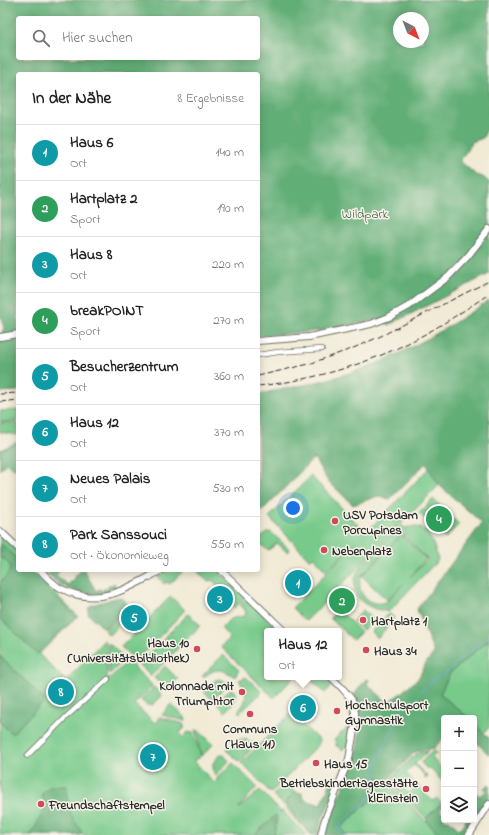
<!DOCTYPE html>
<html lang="de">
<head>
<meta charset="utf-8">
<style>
  :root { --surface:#fff; --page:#f6f6f6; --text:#222; --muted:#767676; --line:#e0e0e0; --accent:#d1495b }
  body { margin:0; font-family:"Indie Flower",sans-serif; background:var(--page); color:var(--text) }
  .controls { position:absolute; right:12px; bottom:12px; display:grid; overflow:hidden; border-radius:4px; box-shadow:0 2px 10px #0003 }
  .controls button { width:36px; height:36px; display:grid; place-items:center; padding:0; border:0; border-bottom:1px solid var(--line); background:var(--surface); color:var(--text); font:20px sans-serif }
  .compass { position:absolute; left:393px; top:12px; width:36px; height:36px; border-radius:50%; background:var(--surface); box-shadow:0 2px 10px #0003; rotate:138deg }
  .you { position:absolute; left:293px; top:508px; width:14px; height:14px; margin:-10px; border:3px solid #fff; border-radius:50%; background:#1a73e8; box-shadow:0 0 0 6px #1a73e833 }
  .badge { display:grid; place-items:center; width:26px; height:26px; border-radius:50%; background:var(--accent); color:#fff; font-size:13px; font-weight:700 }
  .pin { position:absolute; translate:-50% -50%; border:2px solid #fff; box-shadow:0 1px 4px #0006 }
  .popup { position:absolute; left:264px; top:628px; width:78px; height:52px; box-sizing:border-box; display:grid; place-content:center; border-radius:4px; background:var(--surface); filter:drop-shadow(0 1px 3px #0005); font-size:13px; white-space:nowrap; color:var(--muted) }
  .popup b { font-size:15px; color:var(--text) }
  .popup::after { content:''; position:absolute; left:50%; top:100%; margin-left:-8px; border:8px solid transparent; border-top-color:var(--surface) }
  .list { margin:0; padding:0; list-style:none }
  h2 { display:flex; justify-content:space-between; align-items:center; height:52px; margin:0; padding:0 16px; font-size:17px }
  h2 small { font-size:13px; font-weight:400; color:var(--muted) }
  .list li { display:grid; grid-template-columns:26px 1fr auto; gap:12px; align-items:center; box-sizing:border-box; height:56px; padding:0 16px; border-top:1px solid var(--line) }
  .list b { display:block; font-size:15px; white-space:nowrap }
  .list p { margin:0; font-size:13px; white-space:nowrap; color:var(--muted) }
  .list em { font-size:13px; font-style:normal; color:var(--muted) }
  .icon { flex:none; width:22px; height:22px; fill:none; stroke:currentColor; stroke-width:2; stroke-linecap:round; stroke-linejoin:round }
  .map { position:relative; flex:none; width:489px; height:835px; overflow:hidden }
  .search { position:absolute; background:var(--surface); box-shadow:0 2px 10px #0003; left:16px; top:16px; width:244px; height:44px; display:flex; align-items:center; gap:10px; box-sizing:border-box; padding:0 14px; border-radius:4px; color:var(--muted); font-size:15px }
  .panel { position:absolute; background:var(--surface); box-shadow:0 2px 10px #0003; left:16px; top:72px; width:244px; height:500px; border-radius:4px }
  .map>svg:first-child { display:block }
  .green { fill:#78ca8b; stroke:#527a5b; fill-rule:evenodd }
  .forest { fill:#62ae77; stroke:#466c51; fill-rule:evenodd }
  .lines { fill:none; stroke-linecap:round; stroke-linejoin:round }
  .stream { stroke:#71a4dd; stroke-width:1 }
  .street-casing { stroke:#706e66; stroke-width:6 }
  .secondary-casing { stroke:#706e66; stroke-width:8 }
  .street { stroke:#fff; stroke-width:4.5 }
  .secondary { stroke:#fff; stroke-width:6 }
  .rail { stroke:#2b2b2b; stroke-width:1; stroke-dasharray:6 3; stroke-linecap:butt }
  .poi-dot { fill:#d1495b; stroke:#f7f3e8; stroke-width:1.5 }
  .labels { text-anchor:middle; stroke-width:3; stroke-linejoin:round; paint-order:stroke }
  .park-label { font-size:13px; fill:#425b48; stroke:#f7f3e8 }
  .poi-label { font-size:13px; font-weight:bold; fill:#2b2b2b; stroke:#f7f3e8; text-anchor:start }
</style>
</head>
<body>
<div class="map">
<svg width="489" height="835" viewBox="0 0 489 835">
  <rect width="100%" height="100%" fill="#f7f3e8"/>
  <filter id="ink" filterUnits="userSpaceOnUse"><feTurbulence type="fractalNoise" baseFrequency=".025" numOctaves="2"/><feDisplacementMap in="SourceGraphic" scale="8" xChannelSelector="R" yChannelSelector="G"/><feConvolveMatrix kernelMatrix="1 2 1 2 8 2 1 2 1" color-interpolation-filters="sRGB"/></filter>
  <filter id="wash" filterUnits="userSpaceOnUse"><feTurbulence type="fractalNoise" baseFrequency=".012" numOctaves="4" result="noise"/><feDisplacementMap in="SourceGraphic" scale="16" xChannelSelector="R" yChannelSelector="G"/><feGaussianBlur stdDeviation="0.9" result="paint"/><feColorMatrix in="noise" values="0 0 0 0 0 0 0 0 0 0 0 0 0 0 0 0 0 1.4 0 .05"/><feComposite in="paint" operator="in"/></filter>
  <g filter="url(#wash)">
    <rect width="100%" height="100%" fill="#f1ead5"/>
    <g class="green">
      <path d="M489,406v28l-183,187 -14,-13 64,-66 -30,29 -13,-14 -3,3 -41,-43 42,-41 55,57z"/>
      <path d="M18,410v11l-18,1v-11z"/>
      <path d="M0,423h18v12l-18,-3z"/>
      <path d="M433,499l26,25 -14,15 -26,-26z"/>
      <path d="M402,525l3,3c24,-6 28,14 33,32l-50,52c-7,-2 -15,-3 -21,-7 -15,-8 -16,-26 -6,-38zM402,534l26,26h-1l-17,17 16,-18 -25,-24 -39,41 25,24 17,-17 -16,17v1c-18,8 -33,-7 -27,-25z"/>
      <path d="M271,532l18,17 -2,3 -10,-9 -9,8 -10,-10 8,-8z"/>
      <path d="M0,535l18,17v18h13l47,46 -39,38 27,27 38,-41 3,3v35l2,1 19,-18 24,24v2l-18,17 21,19 4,-2 -2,-2 3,-2 24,7v5l-5,4 4,4 5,-5 5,1 8,23 -3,3 -2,-1 -2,3 20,22 3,-3v-2l16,-15 24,24 -18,20v1l21,-18 21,22 2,-2 5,7 19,18h-307z"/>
      <path d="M165,570h19l-14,14 -3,-2 -3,2 -7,-9z"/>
      <path d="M196,570h22l27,27 -10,11 -18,-17 2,-2 -2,-2 2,-1 -7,-6 -1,1 -2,-1 -1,2z"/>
      <path d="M344,592l7,7 -11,12 21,21 -8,8 -23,-22 9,-8 -7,-6z"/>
      <path d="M170,597h1l13,12v2l-45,47 -5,1 -13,-12z"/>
      <path d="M247,599l33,32h-13v46h27l-20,21 -53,-51 9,-9 -9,-10 9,-9 14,-3 2,-2 -1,-4 -5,-5z"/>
      <path d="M363,610l10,10 -10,10 -10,-9z"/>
      <path d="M123,612l5,4 -19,19 -4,-4z"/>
      <path d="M389,613l5,5 -16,20 -7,-6z"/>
      <path d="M188,614l11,10v3l-48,49 -11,-11v-3z"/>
      <path d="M489,640v88l-5,5 -10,-10v-5h-5l-29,-24 10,-21z"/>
      <path d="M109,643l16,16 -15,15 -1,-1z"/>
      <path d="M223,655l16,15 -4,7c-7,-5 -15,-10 -24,-5 -3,2 -5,4 -8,5l-1,-1z"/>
      <path d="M165,666l13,13 -11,11 -13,-12z"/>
      <path d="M246,677l16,15 -22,21 -2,-2c12,-12 8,-19 1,-31z"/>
      <path d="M308,677h16l8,8 -7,8z"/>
      <path d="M220,679l6,3 -1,2 1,2 -14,14 -8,-9 11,-11z"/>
      <path d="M154,687l8,9 -10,9h-6l-5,-5z"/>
      <path d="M230,689l6,3c2,9 -6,14 -11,20l-8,-9z"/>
      <path d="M170,705h2l13,12 1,4 -24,-6z"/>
      <path d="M289,715h3l27,25v4l-48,49 -30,-30z"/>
      <path d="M352,726l-2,17 -8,7 -4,-5 -1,2 -1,-2v-3l-2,-2 13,-12 1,1z"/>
      <path d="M195,730l4,1 14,13 -10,11h-2z"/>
      <path d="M244,739l8,3 1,5 -12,14h-2l-13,-11 10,-10z"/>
      <path d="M434,750l3,3 -5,5 12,12v13l-14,-15 -2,2 -6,-6v-3z"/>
      <path d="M428,751l-13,13 13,13 -2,2 -2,-2 1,-1 -11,-11 -8,8 7,7 -8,9 4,4 8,-8 16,16 4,-3 4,5 -15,15 -38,-37 28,-27z"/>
      <path d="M221,754h2l6,7 -14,15 -2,-4v-9z"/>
      <path d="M378,777l8,4 54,54h-93l-7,-7 33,-30z"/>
      <path d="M283,785l5,2h2l5,5 -9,9 1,4 7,7 2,8 -6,-6 -4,-7 -13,-12z"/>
    </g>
    <g class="forest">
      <path d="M0,0h489v124l-6,14 -11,4 -12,19 16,14 7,2 6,5v92l-100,51 -9,-6 -61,12 -61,5v-262h-240v317l-18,1v-55l4,-9 -4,-14zM18,18h240v40h-240zM399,18h24v24h-24z"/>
      <path d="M489,300v340l-39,33 -10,21 29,24h-25v20l-10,10 -19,4 -29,29 -8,-4 -5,21 -33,30 7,7h-24c12,-37 53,-102 31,-140l12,-16 3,1 -2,4 19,17 6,-1 26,-21 8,-16 8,-10 -17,-44 65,-86 -43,-38 -13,-22 -36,36 -12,-3 -25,9 -26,-25 -13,-22 -56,57v-121c42,-8 85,-16 124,-33 38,-16 73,-38 107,-61z"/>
      <path d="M18,442v26l-6,1 -6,-6 -6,7v-20z"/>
      <path d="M0,543l18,17v10h10l48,46 -39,38 -37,-36v-35l9,-11 1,-6 -4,-6 -6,-2z"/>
      <path d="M44,570h16l-4,5 12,10 13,-15h3l12,21 4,-2 1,2 13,-8 2,4 -1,4c-24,6 -43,2 -63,-12v-1z"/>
      <path d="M118,597l5,2 5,6 -23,24 -17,-15 1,-7 3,-2z"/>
      <path d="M0,656l45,44 -33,34 -12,-12z"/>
      <path d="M474,723l15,15v17l-15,-15z"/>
      <path d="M333,776l7,3 -19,43 -3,13h-7l-15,-15 -2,-7 -7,-8 -1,-4 10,-10 3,3 2,-2 4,8 16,5z"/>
      <path d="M489,784v13l-24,38h-25l-13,-14 -1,-3 18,-16v4l-4,4 4,5v5h5l10,9 7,-6 -2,-2 1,-1h9v-11l2,-2 -2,-2v-9l3,-3 3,3 6,-5 -2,-3z"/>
      <path d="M51,786h16c-1,17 4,32 15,46l-4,3h-47l16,-31 -5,-7v-4z"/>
      <path d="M276,815l1,4 -3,16h-20z"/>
    </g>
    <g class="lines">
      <g class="stream">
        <path d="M420,692l14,-13 11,-5 14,-14 30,-24"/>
        <path d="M345,835l-7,-7 33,-31 4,-13 -1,-13 4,-12 28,-58 9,1 3,-5"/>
      </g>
    </g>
  </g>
  <g filter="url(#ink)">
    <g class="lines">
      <g class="street-casing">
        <g id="street">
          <path d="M258,355l20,-3 44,-3"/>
          <path d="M27,756l39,-39 42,-38"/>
        </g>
      </g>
      <g class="secondary-casing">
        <g id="secondary">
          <path d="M0,337l18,-3"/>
          <path d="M258,341l51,-4 62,-13 18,-7 20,-11 39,-29 20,-21 21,-27"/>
          <path d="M0,531l18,17"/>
          <path d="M40,570c5,5 10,11 16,15 4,4 11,6 16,8 33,12 61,-8 90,-23"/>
          <path d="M221,570l63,61"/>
          <path d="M321,835l3,-13 25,-63 6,-34v-13l-3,-12 -9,-11 -12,-12"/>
          <path d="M469,835l20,-31"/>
        </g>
      </g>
      <use href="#street" class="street"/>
      <use href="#secondary" class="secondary"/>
      <g class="rail">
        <path d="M258,376l51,-12 42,-15 28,-12 110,-56"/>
        <path d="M258,386c55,-6 108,-21 158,-47 25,-13 49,-29 73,-45"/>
        <path d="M0,394l18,-1"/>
        <path d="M0,402l18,-2"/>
      </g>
    </g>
  </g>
  <g class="poi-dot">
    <circle cx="335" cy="521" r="4"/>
    <circle cx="324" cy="550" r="4"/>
    <circle cx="363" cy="620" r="4"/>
    <circle cx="197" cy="649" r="4"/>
    <circle cx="366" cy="650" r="4"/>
    <circle cx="242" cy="692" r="4"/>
    <circle cx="337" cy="711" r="4"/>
    <circle cx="250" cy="714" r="4"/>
    <circle cx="316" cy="763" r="4"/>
    <circle cx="426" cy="789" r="4"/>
    <circle cx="41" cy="804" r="4"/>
  </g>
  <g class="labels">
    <g class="park-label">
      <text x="365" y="218">Wildpark</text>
    </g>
    <g class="poi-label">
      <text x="343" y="519">USV Potsdam<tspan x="343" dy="15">Porcupines</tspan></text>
      <text x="332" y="555">Nebenplatz</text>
      <text x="371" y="625">Hartplatz 1</text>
      <text x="189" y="647" text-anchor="end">Haus 10<tspan x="189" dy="15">(Universitätsbibliothek)</tspan></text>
      <text x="374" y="655">Haus 34</text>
      <text x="234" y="690" text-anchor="end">Kolonnade mit<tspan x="234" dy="15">Triumphtor</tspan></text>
      <text x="345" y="709">Hochschulsport<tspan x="345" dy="15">Gymnastik</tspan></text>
      <text x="250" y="733" text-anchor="middle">Communs<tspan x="250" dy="15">(Haus 11)</tspan></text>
      <text x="324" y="768">Haus 15</text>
      <text x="418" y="787" text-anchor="end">Betriebskindertagesstätte<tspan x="418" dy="15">klEinstein</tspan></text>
      <text x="49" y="809">Freundschaftstempel</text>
    </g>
  </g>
</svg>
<div class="controls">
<button>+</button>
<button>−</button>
<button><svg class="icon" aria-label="layers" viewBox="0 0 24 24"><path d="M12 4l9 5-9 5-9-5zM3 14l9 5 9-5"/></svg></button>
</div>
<svg class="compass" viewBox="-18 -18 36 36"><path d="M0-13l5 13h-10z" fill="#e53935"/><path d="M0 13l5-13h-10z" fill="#767676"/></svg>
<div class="you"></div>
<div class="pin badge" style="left:298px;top:583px;background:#0f9aa8">1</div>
<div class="pin badge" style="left:342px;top:601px;background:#2e9e5b">2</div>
<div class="pin badge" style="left:220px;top:599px;background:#0f9aa8">3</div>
<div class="pin badge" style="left:439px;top:519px;background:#2e9e5b">4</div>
<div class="pin badge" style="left:134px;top:618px;background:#0f9aa8">5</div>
<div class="pin badge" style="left:303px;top:708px;background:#0f9aa8">6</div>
<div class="popup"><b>Haus 12</b>Ort</div>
<div class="pin badge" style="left:153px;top:757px;background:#0f9aa8">7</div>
<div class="pin badge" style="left:61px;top:692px;background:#0f9aa8">8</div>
<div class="search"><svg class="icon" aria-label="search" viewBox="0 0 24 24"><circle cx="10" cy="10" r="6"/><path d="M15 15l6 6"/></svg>Hier suchen</div>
<section class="panel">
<h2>In der Nähe<small>8 Ergebnisse</small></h2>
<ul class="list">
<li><span class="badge" style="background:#0f9aa8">1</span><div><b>Haus 6</b><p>Ort</p></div><em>140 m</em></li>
<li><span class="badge" style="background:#2e9e5b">2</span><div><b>Hartplatz 2</b><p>Sport</p></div><em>190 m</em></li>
<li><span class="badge" style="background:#0f9aa8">3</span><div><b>Haus 8</b><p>Ort</p></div><em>220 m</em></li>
<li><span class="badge" style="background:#2e9e5b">4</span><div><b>breakPOINT</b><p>Sport</p></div><em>270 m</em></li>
<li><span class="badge" style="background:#0f9aa8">5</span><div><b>Besucherzentrum</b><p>Ort</p></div><em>360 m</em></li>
<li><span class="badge" style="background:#0f9aa8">6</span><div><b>Haus 12</b><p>Ort</p></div><em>370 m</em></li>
<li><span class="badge" style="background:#0f9aa8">7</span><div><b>Neues Palais</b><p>Ort</p></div><em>530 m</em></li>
<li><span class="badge" style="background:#0f9aa8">8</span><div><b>Park Sanssouci</b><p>Ort · Ökonomieweg</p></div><em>550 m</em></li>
</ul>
</section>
</div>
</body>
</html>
